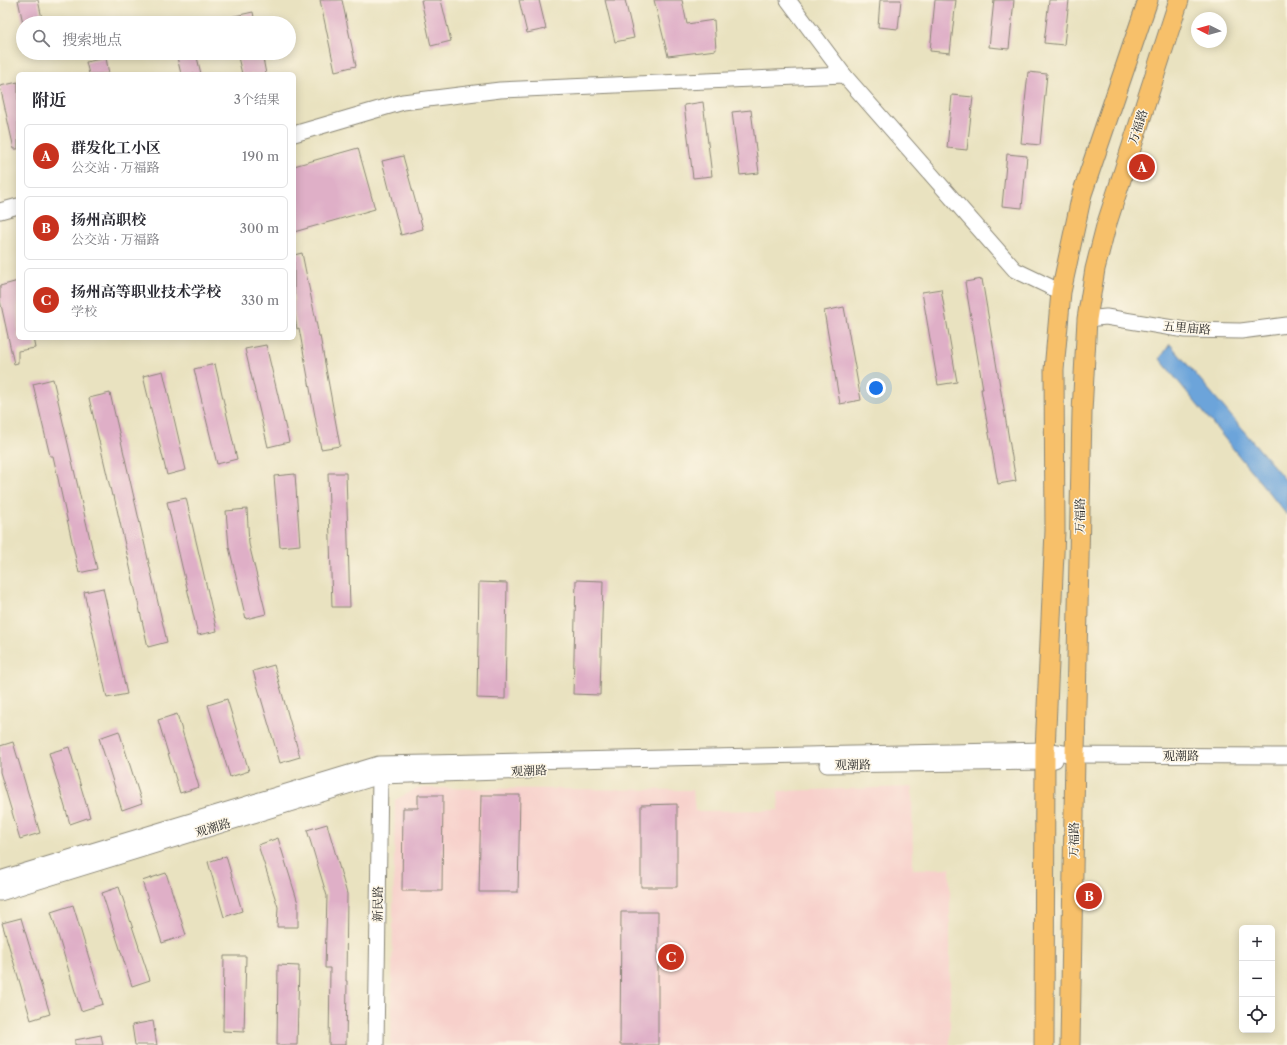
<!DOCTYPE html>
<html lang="zh">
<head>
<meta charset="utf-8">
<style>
  :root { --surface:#fff; --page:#f2f2f3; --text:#2b2b33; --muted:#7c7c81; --line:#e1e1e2; --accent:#c8321e }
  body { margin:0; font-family:"Libre Caslon Text","Noto Serif SC",serif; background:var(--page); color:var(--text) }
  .controls { position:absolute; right:12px; bottom:12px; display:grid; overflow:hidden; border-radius:6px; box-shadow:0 2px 10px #0003 }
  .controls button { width:36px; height:36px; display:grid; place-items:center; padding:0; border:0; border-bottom:1px solid var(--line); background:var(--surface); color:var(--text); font:20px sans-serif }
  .compass { position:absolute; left:1191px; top:12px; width:36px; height:36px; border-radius:50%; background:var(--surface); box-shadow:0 2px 10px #0003; rotate:276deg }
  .you { position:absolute; left:876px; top:388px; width:14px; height:14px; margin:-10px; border:3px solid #fff; border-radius:50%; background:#1a73e8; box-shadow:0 0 0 6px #1a73e833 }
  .badge { display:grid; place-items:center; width:26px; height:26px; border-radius:50%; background:var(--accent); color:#fff; font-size:13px; font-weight:700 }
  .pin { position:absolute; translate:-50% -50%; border:2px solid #fff; box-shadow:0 1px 4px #0006 }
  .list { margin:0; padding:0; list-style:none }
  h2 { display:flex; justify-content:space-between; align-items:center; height:52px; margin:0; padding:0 16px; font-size:17px }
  h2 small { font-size:13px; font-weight:400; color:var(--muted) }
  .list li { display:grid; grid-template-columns:26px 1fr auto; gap:12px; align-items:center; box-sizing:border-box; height:64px; margin:0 8px 8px; padding:0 8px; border:1px solid var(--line); border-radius:6px }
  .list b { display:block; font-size:15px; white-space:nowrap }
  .list p { margin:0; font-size:13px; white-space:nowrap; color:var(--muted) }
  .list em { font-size:13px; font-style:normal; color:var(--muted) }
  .icon { flex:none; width:22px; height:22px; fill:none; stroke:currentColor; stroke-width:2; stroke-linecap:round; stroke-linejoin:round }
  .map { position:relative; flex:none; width:1287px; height:1045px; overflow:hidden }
  .search { position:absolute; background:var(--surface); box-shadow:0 2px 10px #0003; left:16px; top:16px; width:280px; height:44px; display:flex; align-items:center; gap:10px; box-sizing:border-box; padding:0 14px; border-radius:22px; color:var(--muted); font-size:15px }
  .panel { position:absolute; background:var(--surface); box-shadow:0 2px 10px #0003; left:16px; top:72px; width:280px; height:268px; border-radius:6px }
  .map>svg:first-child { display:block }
  .built { fill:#f7d0cb }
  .water { fill:#6ca4da; stroke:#4c6882 }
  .building { fill:#dfafc7 }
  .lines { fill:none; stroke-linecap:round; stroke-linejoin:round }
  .minor-casing { stroke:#8a8676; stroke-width:17 }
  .major-casing { stroke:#8a8676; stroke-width:21 }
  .minor { stroke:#fff; stroke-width:15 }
  .major { stroke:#f7c06b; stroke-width:19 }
  .labels { text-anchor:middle; stroke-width:3; stroke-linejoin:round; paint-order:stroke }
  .street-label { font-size:12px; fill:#2b2b2b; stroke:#fcf5e5 }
</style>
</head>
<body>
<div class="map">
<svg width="1287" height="1045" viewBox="0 0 1287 1045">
  <rect width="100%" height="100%" fill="#fcf5e5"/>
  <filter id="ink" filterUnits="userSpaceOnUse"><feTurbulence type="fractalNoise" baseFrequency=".025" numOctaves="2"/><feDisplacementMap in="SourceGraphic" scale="8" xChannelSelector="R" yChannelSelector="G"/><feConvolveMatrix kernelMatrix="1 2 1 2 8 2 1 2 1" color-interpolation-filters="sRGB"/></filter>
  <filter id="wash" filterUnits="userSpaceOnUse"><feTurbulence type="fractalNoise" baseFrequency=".012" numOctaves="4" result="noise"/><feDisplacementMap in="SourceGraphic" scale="16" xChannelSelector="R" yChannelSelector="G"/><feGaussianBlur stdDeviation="0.9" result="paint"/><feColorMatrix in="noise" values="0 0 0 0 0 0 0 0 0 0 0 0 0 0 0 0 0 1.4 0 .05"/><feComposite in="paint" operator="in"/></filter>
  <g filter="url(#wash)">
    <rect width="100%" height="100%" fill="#e9e2c0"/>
    <path class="built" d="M912,787l1,82 37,-1v177h-559l4,-245 22,-12 276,2 2,21 84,-1 -1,-19z"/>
    <path class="water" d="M1170,344l117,138v33l-127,-156z"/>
    <g id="blocks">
      <g class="building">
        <path d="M18,0h20l5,23h-20z"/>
        <path d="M320,0h22l14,66 -21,5z"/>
        <path d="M421,0h20l10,41 -20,5z"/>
        <path d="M519,0h20l7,29 -19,4z"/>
        <path d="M605,0h20l9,38 -19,4z"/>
        <path d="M654,0h28l5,24 27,-4 2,30 -48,6z"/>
        <path d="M880,0h21l-3,29 -20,-2z"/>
        <path d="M935,0h21l-6,53 -20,-2z"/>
        <path d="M994,0h20l-5,49 -20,-2z"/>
        <path d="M1049,0h20l-5,45 -20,-2z"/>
        <path d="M253,12l2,11h-34v-4z"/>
        <path d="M176,53h20l5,21h-20z"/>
        <path d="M237,53h25l4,21h-24z"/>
        <path d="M106,58l3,16h-20l-3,-12z"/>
        <path d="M1028,72l19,2 -7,71 -19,-2z"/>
        <path d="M18,82v67h-4l-14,-63z"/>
        <path d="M952,95l21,2 -6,53 -20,-2z"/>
        <path d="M703,102l9,74 -19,2 -9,-73z"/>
        <path d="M751,110l8,63 -19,2 -8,-63z"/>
        <path d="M358,148l17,61 -81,23v-66z"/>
        <path d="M1007,154l20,2 -5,52 -20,-2z"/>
        <path d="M403,156l20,73 -22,6 -19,-74z"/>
        <path d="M302,253l17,83h1l20,110 -19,3 -22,-121 -2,1 -3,-17v-57z"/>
        <path d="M982,279l34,202 -18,3 -17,-95h2l-18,-107z"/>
        <path d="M18,281v57h15l2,10 -17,3v12l-4,1 -14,-64v-14z"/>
        <path d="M941,289l16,93 -19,3 -16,-93z"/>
        <path d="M844,307l17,93 -21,4 -16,-93z"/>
        <path d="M266,345l23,97 -21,5 -23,-98z"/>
        <path d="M215,364l22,95 -20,5 -23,-95z"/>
        <path d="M163,371l23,99 -19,5 -24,-99z"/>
        <path d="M53,379l44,190 -18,4 -26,-117h-3l-17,-72z"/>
        <path d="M110,393l57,249 -19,5 -34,-151h-2l-23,-98z"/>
        <path d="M328,473h18l4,134h-18z"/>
        <path d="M295,474l5,71 -20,2 -6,-71z"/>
        <path d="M186,498l31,133 -19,4 -31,-133z"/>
        <path d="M247,509l2,35 17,70 -20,5 -17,-72 -3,-36z"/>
        <path d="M576,580l27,1 -3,114 -27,-1z"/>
        <path d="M479,582l28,1 -2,116 -28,-1z"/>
        <path d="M103,588l24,106 -20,4 -23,-106z"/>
        <path d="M274,665l26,92 -20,6 -27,-92z"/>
        <path d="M227,699l22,72 -19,6 -22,-72z"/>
        <path d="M177,714l22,73 -19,6 -22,-73z"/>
        <path d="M119,731l23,72 -20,7 -23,-72z"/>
        <path d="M13,742l27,91 -20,6 -20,-67v-26z"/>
        <path d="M69,747l21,70 -20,7 -21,-71z"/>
        <path d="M418,795h25l-1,96h-40l1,-83h15z"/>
        <path d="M481,795h39l-2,97h-39z"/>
        <path d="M677,804v83h-36v-82z"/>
        <path d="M327,824l20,70 -1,87h1l-1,64h-17l1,-77h-5l2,-72 -20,-66z"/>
        <path d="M278,838l20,65v24h-21l1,-20 -20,-62z"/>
        <path d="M226,856l16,55 -18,6 -16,-55z"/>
        <path d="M166,873l20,62 -24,8 -20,-62z"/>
        <path d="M119,887l31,93 -18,6 -30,-93z"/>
        <path d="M73,905l30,99 -22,7 -30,-99z"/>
        <path d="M621,912h37v133h-38z"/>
        <path d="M21,918l29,96 -19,6 -29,-97z"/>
        <path d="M224,956h22l-2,76 -21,-1z"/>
        <path d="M278,965l21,1 -2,79h-20z"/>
        <path d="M153,1021l4,24h-22l-3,-20z"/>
        <path d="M101,1035l2,10h-28v-5z"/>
      </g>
    </g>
  </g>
  <g filter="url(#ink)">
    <use href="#blocks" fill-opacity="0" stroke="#8a8676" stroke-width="1"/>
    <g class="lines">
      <g class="minor-casing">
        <g id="minor">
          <path d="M788,0l56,75 171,195 46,22"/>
          <path d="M294,134l109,-32 97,-12 344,-15"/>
          <path d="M0,211l18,-5"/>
          <path d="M1087,319l19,-2 79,13 56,1 46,-6"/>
          <path d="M827,765l218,-3 10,-2"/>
          <path d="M0,879l379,-115 666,-14 30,5 212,1"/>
          <path d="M0,893l380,-117 149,-5"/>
          <path d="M376,1045l4,-269 -1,-8"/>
        </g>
      </g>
      <g class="major-casing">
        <g id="major">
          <path d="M1044,1045l1,-295 10,-219 -1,-161 7,-78 21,-98 66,-194"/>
          <path d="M1070,1045l5,-290 7,-343 5,-93 8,-50 11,-43 73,-226"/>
        </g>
      </g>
      <use href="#minor" class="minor"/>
      <use href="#major" class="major"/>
    </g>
  </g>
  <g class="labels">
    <g class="street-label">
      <text transform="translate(1138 127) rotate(-72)" y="4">万福路</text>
      <text transform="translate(1187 328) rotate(5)" y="4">五里庙路</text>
      <text transform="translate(1080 516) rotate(-89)" y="4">万福路</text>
      <text x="1181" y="760">观潮路</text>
      <text transform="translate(853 765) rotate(-1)" y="4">观潮路</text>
      <text transform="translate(529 771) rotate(-2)" y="4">观潮路</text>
      <text transform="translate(213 828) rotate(-17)" y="4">观潮路</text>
      <text transform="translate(1074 840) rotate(-89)" y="4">万福路</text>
      <text transform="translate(378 904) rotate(-89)" y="4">新民路</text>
    </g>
  </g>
</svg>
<div class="controls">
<button>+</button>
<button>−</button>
<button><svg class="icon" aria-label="locate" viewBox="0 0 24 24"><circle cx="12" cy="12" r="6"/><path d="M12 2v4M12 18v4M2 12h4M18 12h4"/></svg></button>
</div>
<svg class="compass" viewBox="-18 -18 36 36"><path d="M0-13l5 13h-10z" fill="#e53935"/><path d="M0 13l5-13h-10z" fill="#7c7c81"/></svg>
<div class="you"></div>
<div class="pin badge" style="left:1142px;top:167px">A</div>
<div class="pin badge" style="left:1089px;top:896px">B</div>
<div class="pin badge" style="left:671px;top:957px">C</div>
<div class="search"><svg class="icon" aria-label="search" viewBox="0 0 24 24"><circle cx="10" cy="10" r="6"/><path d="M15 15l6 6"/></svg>搜索地点</div>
<section class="panel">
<h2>附近<small>3个结果</small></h2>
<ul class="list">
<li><span class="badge">A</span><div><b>群发化工小区</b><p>公交站 · 万福路</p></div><em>190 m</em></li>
<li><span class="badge">B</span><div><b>扬州高职校</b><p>公交站 · 万福路</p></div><em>300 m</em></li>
<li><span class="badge">C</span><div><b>扬州高等职业技术学校</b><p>学校</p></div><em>330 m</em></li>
</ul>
</section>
</div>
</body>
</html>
